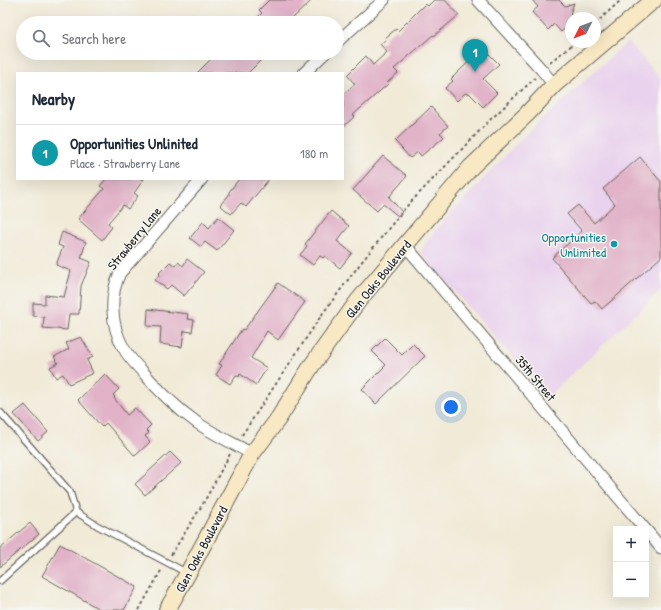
<!DOCTYPE html>
<html lang="en">
<head>
<meta charset="utf-8">
<style>
  :root { --surface:#fff; --page:#f2f2f3; --text:#1f2937; --muted:#747a83; --line:#e0e1e3; --accent:#111827 }
  body { margin:0; font-family:"Patrick Hand",sans-serif; background:var(--page); color:var(--text) }
  .controls { position:absolute; right:12px; bottom:12px; display:grid; overflow:hidden; border-radius:0px; box-shadow:0 4px 16px #0002 }
  .controls button { width:36px; height:36px; display:grid; place-items:center; padding:0; border:0; border-bottom:1px solid var(--line); background:var(--surface); color:var(--text); font:20px sans-serif }
  .compass { position:absolute; left:565px; top:12px; width:36px; height:36px; border-radius:50%; background:var(--surface); box-shadow:0 4px 16px #0002; rotate:228deg }
  .you { position:absolute; left:451px; top:407px; width:14px; height:14px; margin:-10px; border:3px solid #fff; border-radius:50%; background:#1a73e8; box-shadow:0 0 0 6px #1a73e833 }
  .badge { display:grid; place-items:center; width:26px; height:26px; border-radius:50%; background:var(--accent); color:#fff; font-size:13px; font-weight:700 }
  .pin { position:absolute; translate:-50% -33px; filter:drop-shadow(0 1px 2px #0008) }
  .pin::after { content:''; position:absolute; top:21px; width:14px; height:12px; background:inherit; clip-path:polygon(0 0,100% 0,50% 100%) }
  .list { margin:0; padding:0; list-style:none }
  h2 { display:flex; justify-content:space-between; align-items:center; height:52px; margin:0; padding:0 16px; font-size:17px }
  h2 small { font-size:13px; font-weight:400; color:var(--muted) }
  .list li { display:grid; grid-template-columns:26px 1fr auto; gap:12px; align-items:center; box-sizing:border-box; height:56px; padding:0 16px; border-top:1px solid var(--line) }
  .list b { display:block; font-size:15px; white-space:nowrap }
  .list p { margin:0; font-size:13px; white-space:nowrap; color:var(--muted) }
  .list em { font-size:13px; font-style:normal; color:var(--muted) }
  .icon { flex:none; width:22px; height:22px; fill:none; stroke:currentColor; stroke-width:2; stroke-linecap:round; stroke-linejoin:round }
  .map { position:relative; flex:none; width:661px; height:610px; overflow:hidden }
  .search { position:absolute; background:var(--surface); box-shadow:0 4px 16px #0002; left:16px; top:16px; width:328px; height:44px; display:flex; align-items:center; gap:10px; box-sizing:border-box; padding:0 14px; border-radius:22px; color:var(--muted); font-size:15px }
  .panel { position:absolute; background:var(--surface); box-shadow:0 4px 16px #0002; left:16px; top:72px; width:328px; height:108px; border-radius:0px }
  .map>svg:first-child { display:block }
  .built { fill:#e9d2ed }
  .building { fill:#e1b2c8 }
  .lines { fill:none; stroke-linecap:round; stroke-linejoin:round }
  .lane-casing { stroke:#67645d; stroke-width:8 }
  .street-casing { stroke:#67645d; stroke-width:13 }
  .secondary-casing { stroke:#67645d; stroke-width:18 }
  .path { stroke:#67645d; stroke-width:2; stroke-dasharray:3 3; stroke-linecap:butt }
  .lane { stroke:#fff; stroke-width:5.5 }
  .street { stroke:#fff; stroke-width:11 }
  .secondary { stroke:#f8e8c3; stroke-width:16 }
  .culture-dot { fill:#0f9aa8; stroke:#f6f6f2; stroke-width:1.5 }
  .labels { text-anchor:middle; stroke-width:3; stroke-linejoin:round; paint-order:stroke }
  .culture-label { font-size:13px; fill:#0d838f; stroke:#f6f6f2; text-anchor:end }
  .street-label { font-size:13px; fill:#1c1c1c; stroke:#f6f6f2 }
</style>
</head>
<body>
<div class="map">
<svg width="661" height="610" viewBox="0 0 661 610">
  <rect width="100%" height="100%" fill="#f6f6f2"/>
  <filter id="ink" filterUnits="userSpaceOnUse"><feTurbulence type="fractalNoise" baseFrequency=".025" numOctaves="2"/><feDisplacementMap in="SourceGraphic" scale="8" xChannelSelector="R" yChannelSelector="G"/><feConvolveMatrix kernelMatrix="1 2 1 2 8 2 1 2 1" color-interpolation-filters="sRGB"/></filter>
  <filter id="wash" filterUnits="userSpaceOnUse"><feTurbulence type="fractalNoise" baseFrequency=".012" numOctaves="4" result="noise"/><feDisplacementMap in="SourceGraphic" scale="16" xChannelSelector="R" yChannelSelector="G"/><feGaussianBlur stdDeviation="0.9" result="paint"/><feColorMatrix in="noise" values="0 0 0 0 0 0 0 0 0 0 0 0 0 0 0 0 0 1.4 0 .05"/><feComposite in="paint" operator="in"/></filter>
  <g filter="url(#wash)">
    <rect width="100%" height="100%" fill="#f1ead7"/>
    <path class="built" d="M628,41l33,39v210l-113,107 -128,-145 16,-23 88,-93z"/>
    <g id="blocks">
      <g class="building">
        <path d="M269,0h43l-19,18 5,5h-46l10,-10 -3,-3z"/>
        <path d="M434,0h11l14,15 -25,21 -1,-1 -39,34 4,4 -11,10 1,1 -35,31 2,1 -12,11v-33l12,-10 -8,-9 19,-19 7,9 14,-13 -7,-8 6,-4 -1,-2 11,-9 2,2 27,-27 3,2z"/>
        <path d="M532,0h27l6,6 9,-3 -4,11 4,4h-3v5l-10,9 -7,-8 -6,6 -16,-18 6,-5z"/>
        <path d="M483,48l16,16 -16,15 14,14 -14,14 -14,-14 -2,1 -2,-1 -8,8 -12,-13 8,-7 -2,-2z"/>
        <path d="M217,53h51l-20,20h-51z"/>
        <path d="M431,107l17,19 -8,7 4,4 -23,19 -3,-4 -8,6 -15,-17z"/>
        <path d="M383,156l24,20 -18,21 13,15 -4,4 -15,-12 -6,7 -24,-21z"/>
        <path d="M640,157l21,25v75l-59,52 -7,-8 -4,2 -39,-45 30,-27 -15,-17 11,-9 16,18 21,-19 -12,-15z"/>
        <path d="M106,179h38l-10,14 4,3 -10,13 -5,-4 -15,18 4,4 -10,13 -24,-21 26,-30 -4,-3z"/>
        <path d="M239,179h30l-23,28 -5,-4 -10,11 -11,-9 9,-10v-3z"/>
        <path d="M331,211l18,15 -12,15 15,12 -12,15 -15,-12 -2,2 -3,-2 -7,9 -13,-10 7,-9 -2,-2z"/>
        <path d="M218,217l16,13 -17,21 -12,-9 -4,5 -11,-9 13,-16 6,6z"/>
        <path d="M62,232l24,10 -5,16 10,4 -10,24 -2,28h-10l-2,16 -24,-2 1,-11 -11,-1v-13l12,1v-9l19,2 7,-26 -15,-6 7,-18 -5,-2z"/>
        <path d="M187,259l17,13 -20,24 -13,-11 -4,4 -12,-9 5,-6 -1,-1 11,-11 5,4 3,-4 5,4z"/>
        <path d="M278,283l27,19 -27,38 -11,-9 -16,27 16,10 -11,17 -16,-11 -1,3 -3,-2 -6,9 -14,-9 6,-10 -3,-1 23,-35 2,1z"/>
        <path d="M148,309l40,5 -1,5 7,1 -2,12 -8,-1 -2,16 -22,-3 1,-17 -14,-1z"/>
        <path d="M81,337l12,20 -6,3 6,13 -24,11 -6,-10 -7,4 -6,-11 8,-4 -4,-6 15,-8 -3,-6z"/>
        <path d="M385,338l17,17 11,-11 12,12 -49,48 -14,-15 24,-24 -14,-14z"/>
        <path d="M105,374l14,15 -6,6 2,2 -1,1 13,17 8,-7 16,17 -5,5 3,3 -4,3 5,6 -15,14 -29,-33 -4,4 -24,-27z"/>
        <path d="M25,405l23,27 -10,9 -24,-27z"/>
        <path d="M170,452l11,11 -36,32 -10,-11z"/>
        <path d="M30,523l9,11 -39,33v-19z"/>
        <path d="M60,544l77,43 -13,23h-23l-59,-34z"/>
      </g>
    </g>
  </g>
  <g filter="url(#ink)">
    <use href="#blocks" fill-opacity="0" stroke="#67645d" stroke-width="1"/>
    <g class="lines">
      <g class="lane-casing">
        <g id="lane">
          <path d="M0,412l70,80 6,20"/>
          <path d="M0,581l76,-69 22,14 89,47"/>
        </g>
      </g>
      <g class="street-casing">
        <g id="street">
          <path d="M478,0l63,69 13,16"/>
          <path d="M337,42l47,-42"/>
          <path d="M304,73l21,-20"/>
          <path d="M202,179l-82,94c-11,23 -9,52 3,74 5,9 12,17 19,24 16,19 33,36 54,51 17,12 37,21 56,32"/>
          <path d="M405,245l240,284"/>
          <path d="M646,530l15,18"/>
        </g>
      </g>
      <g class="secondary-casing">
        <path id="secondary" d="M167,610l21,-37 64,-119 26,-35 34,-54 46,-64 113,-134 56,-53 27,-29 100,-85"/>
      </g>
      <g class="path">
        <path d="M595,24l26,-24"/>
        <path d="M550,62l26,-20"/>
        <path d="M242,435l81,-122 37,-49 46,-57 84,-87 45,-42"/>
        <path d="M171,555l33,-53 26,-48"/>
        <path d="M139,610l23,-41"/>
      </g>
      <use href="#lane" class="lane"/>
      <use href="#street" class="street"/>
      <use href="#secondary" class="secondary"/>
    </g>
  </g>
  <circle class="culture-dot" cx="614" cy="244" r="4"/>
  <g class="labels">
    <g class="culture-label">
      <text x="606" y="242">Opportunities<tspan x="606" dy="15">Unlimited</tspan></text>
    </g>
    <g class="street-label">
      <text transform="translate(134 238) rotate(-51)" y="5">Strawberry Lane</text>
      <text transform="translate(378 279) rotate(-51)" y="5">Glen Oaks Boulevard</text>
      <text transform="translate(536 378) rotate(50)" y="5">35th Street</text>
      <text transform="translate(201 549) rotate(-62)" y="5">Glen Oaks Boulevard</text>
    </g>
  </g>
</svg>
<div class="controls">
<button>+</button>
<button>−</button>
</div>
<svg class="compass" viewBox="-18 -18 36 36"><path d="M0-13l5 13h-10z" fill="#e53935"/><path d="M0 13l5-13h-10z" fill="#747a83"/></svg>
<div class="you"></div>
<div class="pin badge" style="left:475px;top:72px;background:#0f9aa8">1</div>
<div class="search"><svg class="icon" aria-label="search" viewBox="0 0 24 24"><circle cx="10" cy="10" r="6"/><path d="M15 15l6 6"/></svg>Search here</div>
<section class="panel">
<h2>Nearby<small></small></h2>
<ul class="list">
<li><span class="badge" style="background:#0f9aa8">1</span><div><b>Opportunities Unlinited</b><p>Place · Strawberry Lane</p></div><em>180 m</em></li>
</ul>
</section>
</div>
</body>
</html>
